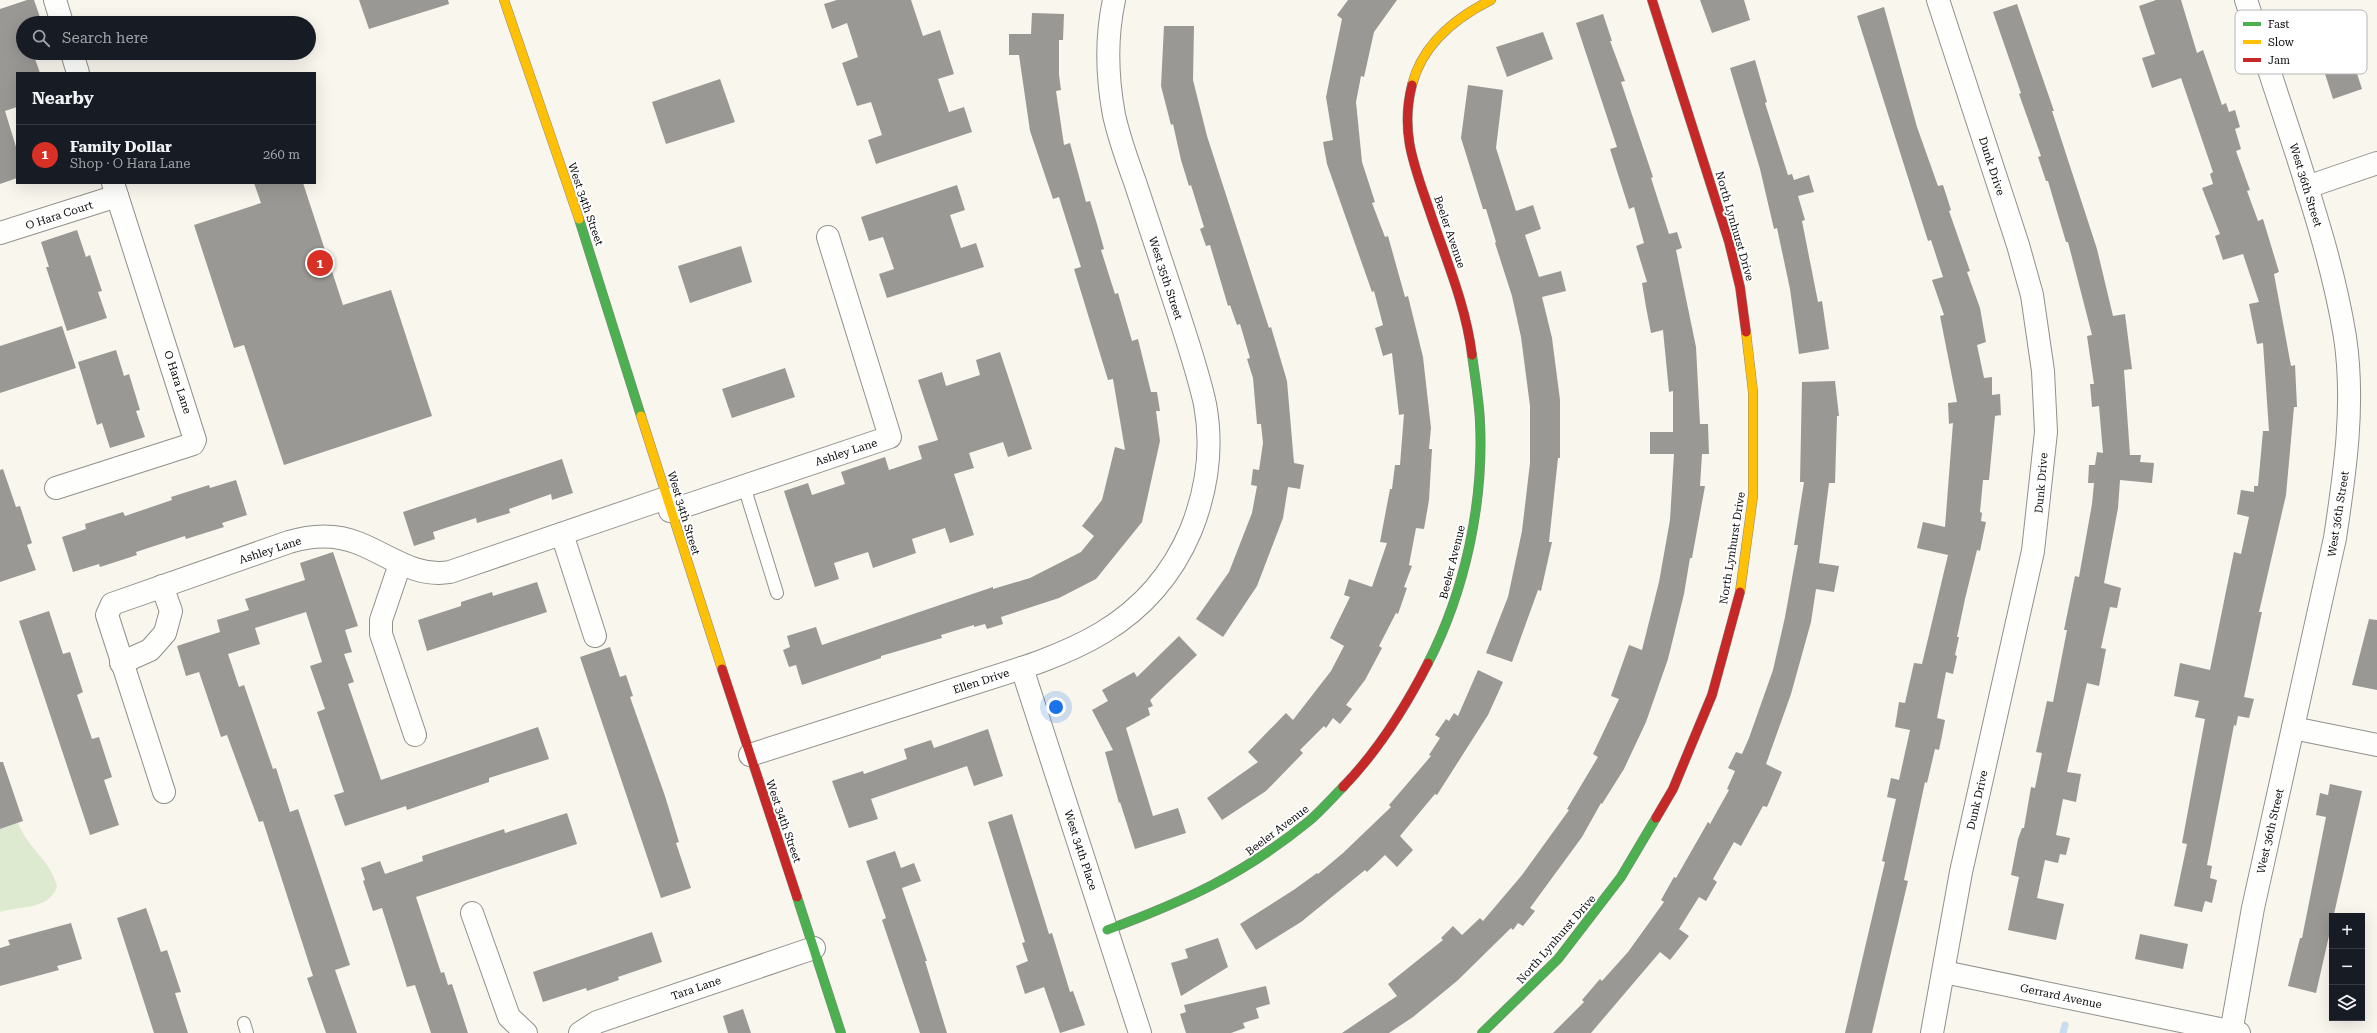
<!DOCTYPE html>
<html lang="en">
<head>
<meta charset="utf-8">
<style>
  :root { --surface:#171b24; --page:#242831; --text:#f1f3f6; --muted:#9ea1a6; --line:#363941; --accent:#d93025 }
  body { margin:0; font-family:"Roboto Serif",serif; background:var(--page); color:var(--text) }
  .controls { position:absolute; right:12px; bottom:12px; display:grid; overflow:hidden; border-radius:0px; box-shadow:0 4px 16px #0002 }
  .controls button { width:36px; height:36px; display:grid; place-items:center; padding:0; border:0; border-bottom:1px solid var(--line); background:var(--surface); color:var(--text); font:20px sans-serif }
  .you { position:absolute; left:1056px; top:707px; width:14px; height:14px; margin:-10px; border:3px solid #fff; border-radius:50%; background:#1a73e8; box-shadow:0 0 0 6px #1a73e833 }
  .badge { display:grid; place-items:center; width:26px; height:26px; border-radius:50%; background:var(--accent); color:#fff; font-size:13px; font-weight:700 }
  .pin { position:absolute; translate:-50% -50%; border:2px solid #fff; box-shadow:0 1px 4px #0006 }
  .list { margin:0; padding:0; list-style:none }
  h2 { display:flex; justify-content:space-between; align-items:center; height:52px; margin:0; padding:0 16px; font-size:17px }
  h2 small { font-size:13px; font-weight:400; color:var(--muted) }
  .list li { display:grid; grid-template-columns:26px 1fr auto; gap:12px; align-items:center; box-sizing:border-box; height:60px; padding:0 16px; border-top:1px solid var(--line) }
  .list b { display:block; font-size:15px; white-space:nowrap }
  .list p { margin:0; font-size:13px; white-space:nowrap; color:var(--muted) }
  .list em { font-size:13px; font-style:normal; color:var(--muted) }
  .icon { flex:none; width:22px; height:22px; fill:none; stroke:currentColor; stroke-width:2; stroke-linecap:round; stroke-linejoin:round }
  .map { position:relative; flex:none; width:2377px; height:1033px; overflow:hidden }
  .search { position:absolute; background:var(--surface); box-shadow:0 4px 16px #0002; left:16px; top:16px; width:300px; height:44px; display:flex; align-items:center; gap:10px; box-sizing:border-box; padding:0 14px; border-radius:22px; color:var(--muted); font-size:15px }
  .panel { position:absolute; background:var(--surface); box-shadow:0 4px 16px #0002; left:16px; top:72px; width:300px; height:112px; border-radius:0px }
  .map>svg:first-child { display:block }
  .green { fill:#deead0 }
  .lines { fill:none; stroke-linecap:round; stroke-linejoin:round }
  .stream { stroke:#c8dded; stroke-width:7 }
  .building { fill:#9a9894 }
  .lane-casing { stroke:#91908c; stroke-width:14 }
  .street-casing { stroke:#91908c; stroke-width:24 }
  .fast-casing { stroke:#888783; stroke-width:10 }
  .slow-casing { stroke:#888783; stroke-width:10 }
  .jam-casing { stroke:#888783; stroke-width:10 }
  .lane { stroke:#fefefc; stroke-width:12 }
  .street { stroke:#fefefc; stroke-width:22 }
  .fast { stroke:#4caf50; stroke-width:9 }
  .slow { stroke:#ffc107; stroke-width:9 }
  .jam { stroke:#c62828; stroke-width:9 }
  .labels { text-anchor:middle; stroke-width:4; stroke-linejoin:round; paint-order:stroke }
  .street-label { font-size:11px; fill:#0a0a0a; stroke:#fff }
  .key { fill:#fff; stroke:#b6b6b6; stroke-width:1 }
  .key-label { font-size:11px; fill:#0a0a0a }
</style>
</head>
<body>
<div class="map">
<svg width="2377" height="1033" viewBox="0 0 2377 1033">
  <rect width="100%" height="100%" fill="#f8f6ed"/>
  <path class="green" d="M18,823c10,26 33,37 39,64 -10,24 -35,18 -57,25v-83z"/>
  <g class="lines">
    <path class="stream" d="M2063,1033l2,-8"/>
  </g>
  <g class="building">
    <path d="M27,0h7l8,23h-19v30h10l7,20h-23v34l-12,4 12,39v28l-17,6v-175z"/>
    <path d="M359,0h89l1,4 -80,25z"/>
    <path d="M837,0h74l12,36 17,-6 14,44 -16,5 11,33 15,-5 8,25 -96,32 -8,-24 14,-5 -11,-33 -14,4 -15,-43 16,-6 -11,-34 -15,6 -8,-25z"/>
    <path d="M1348,0h49l-23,32 -10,45 -3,-1 -5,26 6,60 13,40 -3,1 13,34 3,-1 17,61 3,-1 15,61 8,71 -2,21h3l-3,51 -5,29 -8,-1 -7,37 3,1 -8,21 3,1 -9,26 -2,-1 -17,33 3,2 -17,32 -19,25 6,4 -12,15 -7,-6 -7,10 -2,-2 -24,24 3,3 -37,38 -44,29 -15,-22 51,-36 -10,-10 38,-39 7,7 38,-49 13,-25 -14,-8 20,-41 -6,-2 5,-16 23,8 15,-44 -7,-1 10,-53h2l3,-24h5l4,-51 -5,1 -7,-62 -9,3 -8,-28 8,-3 -9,-34 -2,1 -45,-128 -4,-22 10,-2 -7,-43 16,-78 -5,-4z"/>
    <path d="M1700,0h44l6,20 -38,13z"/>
    <path d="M2156,0h25l16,53 6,-3 19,55 4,-2 3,9 6,-2 5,17 -5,2 6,20 -5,2 14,39 -3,1 11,30 5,-2 16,53 -5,2 17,92 4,-1 2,42h-3l-8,88 -27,117h3l-18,85 10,2 -5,19 -11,-2 -2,10 -2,-1 -27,140 5,1 -2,12 7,2 -5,23 -7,-2 -3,11 -28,-6 13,-62 -5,-1 23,-124 -10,-2 4,-16 -25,-5 6,-33 30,7 24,-118 7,2 8,-37 -12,-3 4,-24 13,2v-6h4l5,-55h6l-6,-88 -6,1 -8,-40 10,-2 -16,-48 -20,6 -8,-24 5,-2 -18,-46 11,-4 -3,-10 3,-2 -32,-94 -29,10 -10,-30 13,-4 -16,-48z"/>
    <path d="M2017,4l37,107h-2l45,138 16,67 12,-2 7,55 -8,1 6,85h11l-1,7 14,1 -2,20 -32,-3 -2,28 -14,75 17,5 -4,20 -7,-1 -9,41 5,1 -7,37 -12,-3 -20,89 14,2 -5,28 -13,-3 -7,36 14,3 -4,17 -6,-1 -2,9 -13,-3 -8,38 27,6 -8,36 -48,-10 11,-53 -8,-2 7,-36 4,-11h2l7,-41 4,1 7,-35 -6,-1 11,-51 6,1 14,-72h-3l11,-54 4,1 13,-73 2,-21h-6l1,-18h6l2,-13 6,1 -4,-47 -7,1 -2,-23h4l-7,-48 5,-1 -24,-93h-2l-18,-61h-2l-8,-24 3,-1 -22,-62 2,-1 -28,-81z"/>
    <path d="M1884,7l33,120 21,59 5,-1 8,25 -2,1 21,60 -3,1 13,36 6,34 -9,3 7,33 8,-1v18l8,-1 1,21 -6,1 -6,64h-6l-3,32 2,1 -1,8 5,1 -6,29 -3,-1 -12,49 -8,38h2l-4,18 2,1 -4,18 -7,-2 -9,46 8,2 -3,16 -3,14 -4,-1 -8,34 -2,-1 -21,98 4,1 -36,152h-27l40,-171 -3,-1 14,-62 -9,-2 4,-19 8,2 11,-50 -15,-3 4,-25 6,1 9,-40 8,1 26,-109 -31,-7 6,-26 22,5 8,-104 -4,1 -1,-21 9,-1 -17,-86 4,-1 -12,-35 11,-3 -12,-37 -3,1 -71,-225z"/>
    <path d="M1032,13l32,1 -1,26h-4v35l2,15 -5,1 8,54 6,-2 16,59 4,-1 7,23 7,25 -3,1 14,44 3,-1 14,48 6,-2 13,53h6l3,19h-4l4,30 -18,81 -46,57 -37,19 -58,19 2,7 -16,5 -2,-5 -11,3v-2l-33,10 1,3 -61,18v2l-79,27 -6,-20 -7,2 -6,-17 7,-3 -3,-11 29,-9 6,18 171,-58v2l37,-11 51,-26 13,-16 -12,-10 20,-26 13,-53 10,3 -12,-71 -5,1 -34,-111 7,-2 -22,-70 -6,2 -23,-68 -11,-76h-10v-21h22z"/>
    <path d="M1603,14l9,27h-2l15,40 -4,1 32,95 -2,1 18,56 8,-2 5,16 -6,2 20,97 4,77h8l1,30h-7l-2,32h5l-13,72h-2l-6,36 -16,65 -22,63 -22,47 -22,35 -1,-1 -19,34 -52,71 5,3 -12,15 -5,-3 -5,7 -2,-2 -54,53 -44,36 -24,16h-47l55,-37 -9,-12 55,-44 -2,-2 12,-12 9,9 18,-17 3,3 39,-46 47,-65 -2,-1 31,-52 -5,-3 26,-55 -8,-3 18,-51 13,5 17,-68 11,-62 4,-66h-24v-22h23v-41l-4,1 -6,-62 -12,3 -5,-26 -4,-24 5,-1 -11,-36 8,-3 -10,-36 -5,2 -19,-60 7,-2 -41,-124z"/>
    <path d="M1164,26h30l-1,54 14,56 62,192 2,-1 16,54 7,82 10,2 -4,24 -12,-2 -5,31 -26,68 -34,51 -27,-18 33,-47 23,-59 5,-27 -6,-1 2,-16 6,1 4,-27 -2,-19h-4l-4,-46 -6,-19 3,-1 -10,-34 -3,1 -7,-20 -2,1 -18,-61 -4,1 -6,-17 4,-2 -13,-42 -2,1 -8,-26 -8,-36 -2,1 -10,-39z"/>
    <path d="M1543,32l10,27 -46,18 -11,-30z"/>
    <path d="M2349,49l13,40 -29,10 -13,-41z"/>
    <path d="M1755,60l12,42 -2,1 23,72 4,-1 2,6 15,-5 5,17 -16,4 7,24 -3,1 16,81 4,-1 7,48 -30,5 -9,-65 -13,-61 -3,1 -14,-60 -30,-101z"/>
    <path d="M720,79l15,43 -69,22 -14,-42z"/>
    <path d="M1468,85l35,5 -7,58 20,63 17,-6 8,24 -16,6 14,42 22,-6 5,20 -24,6 10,41 8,62v58h-2l-9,84h3l-11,49 -3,-1 -26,72 -26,-9 22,-56 14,-66 8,-68v-57l-9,-69 -9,-41 -17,-53 1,-1 -10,-33h-3l-22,-71z"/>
    <path d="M254,183h49l40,122 48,-15 41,126 -148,49 -40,-120 -10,3 -40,-123 67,-22z"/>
    <path d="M957,185l8,25 -15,5 11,33 15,-5 8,24 -97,31 -8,-24 15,-5 -11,-32 -14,4 -8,-24z"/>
    <path d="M77,230l9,27 4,-2 12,36 -4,1 9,26 -40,13 -21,-64h3l-8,-25z"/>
    <path d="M741,246l11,36 -62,21 -12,-37z"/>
    <path d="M62,326l14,42 -76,25v-47z"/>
    <path d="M116,350l8,26 5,-2 11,36 -4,1 9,26 -35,11 -8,-25 -5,2 -19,-63z"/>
    <path d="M1000,352l32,97 -24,8 -5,-15 -34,11 5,15 -20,6 20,61 -24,8 -5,-15 -33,11 4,14 -43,15 -5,-16 -34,11 5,16 -24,8 -31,-96 24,-8 4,12 33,-11 -4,-12 44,-15 4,13 33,-11 -4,-13 20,-6 -20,-60 24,-8 4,14 34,-11 -4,-15z"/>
    <path d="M785,368l10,29 -63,21 -10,-29z"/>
    <path d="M1835,381l4,35h-2l-2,67h-6l-10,80 20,3 -5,26 -18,-3 -5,33 -20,72 -25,70 16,8 -15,35 -4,-1 -22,40 -7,-4 -21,37 4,3 -11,19 -7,-4 -20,32 10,7 -19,24 -10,-8 -69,81h-38l31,-31 -2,-2 18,-21 2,2 26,-29 36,-50 -3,-2 13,-23 2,1 32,-56 2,2 19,-34 -2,-1 8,-18 -7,-3 8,-16 6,2 7,-16 24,-68 12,-53 13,-72h-4l10,-63h-4l2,-100z"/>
    <path d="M562,459l11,34 -21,7 -1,-6 -42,15 1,4 -33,10 -1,-5 -43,14 2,7 -21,7 -11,-34z"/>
    <path d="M3,469l13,38 4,-1 12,37 -5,2 9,25 -36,12v-112z"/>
    <path d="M236,480l11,35 -25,8 2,4 -38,12 -1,-3 -49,16 1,3 -37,12 -1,-3 -26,8 -11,-35 24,-8 -1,-5 38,-12 2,4 47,-16 -1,-3 38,-12 1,3z"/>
    <path d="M333,552l25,74 -13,4 7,22 -8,2 10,28 -6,2 33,96 157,-53 11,32 -60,19v4l-82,28 -1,-4 -61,20 -11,-31 10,-3 -27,-80 8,-3 -15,-43 12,-4 -16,-50 -51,16 5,16 -32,10 11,33 5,-2 29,84 3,-1 14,44 8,-3 52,156 -15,5 22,63h-31l-19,-55 6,-2 -50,-155 -4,1 -32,-87 -6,2 -22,-65 -13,4 -9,-30 43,-14 -3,-12 32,-10 -4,-11 60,-19 -5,-17z"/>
    <path d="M537,582l10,30 -120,39 -9,-31 43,-14v-4l31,-10 1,4z"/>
    <path d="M49,611l14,43 7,-2 13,40 -6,3 15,44 7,-2 13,40 -8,3 15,45 -29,10 -71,-214z"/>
    <path d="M2369,619l8,1v70l-25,-5z"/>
    <path d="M1179,636l18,19 -47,45 3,6 -5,2 2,7 -24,13 27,88 25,-8 8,25 -51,16 -15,-47 -1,1 -14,-51 8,-2 -21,-40 16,-9 -6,-11 32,-18 3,5z"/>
    <path d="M610,647l10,30 6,-2 7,21 -3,1 35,99 14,46 -3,1 15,45 -30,10 -81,-241z"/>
    <path d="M1478,670l25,12 -15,33 -51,80 -2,-1 -35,42 13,14 -16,17 -12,-12 -18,17 -2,-2 -64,52 -45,28 -16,-26 55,-35 22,-16 1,1 25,-21 48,-46 -2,-2 42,-49 -2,-1 11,-17 -5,-3 11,-16 3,2 5,-8 4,3z"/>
    <path d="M988,729l15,47 -29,10 -7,-20 -96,33 7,20 -29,9 -17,-47 31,-10 1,3 43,-15 -3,-10 27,-9 3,8z"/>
    <path d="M0,762h3l20,59 -23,8z"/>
    <path d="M2330,784l32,7 -46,202 -28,-7 12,-48h2l24,-121 -10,-2 4,-22 8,2z"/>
    <path d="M567,813l10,31 -161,53 25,76 3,-1 4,13 4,-1 16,49h-37l-16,-48 -8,2 -25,-79 -9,3 -10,-30 2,-1 -4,-12 19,-7 5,13 38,-13 -1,-5 82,-27 1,4z"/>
    <path d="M1012,814l37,120 3,-1 18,59 3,-1 12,34 -25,8 -16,-46 -19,7 -9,-28 12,-5 -6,-18 3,-1 -37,-120z"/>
    <path d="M895,851l6,17 13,-5 7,18 -19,7 25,73h-2l22,72h-27l-38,-113 4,-2 -20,-57z"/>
    <path d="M146,908l15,44 6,-2 14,42 -6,1 13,40h-34l-37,-115z"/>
    <path d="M71,923l11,36 -25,7 2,4 -59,16v-38l10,-3 -2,-5z"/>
    <path d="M652,932l10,30 -44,15 1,3 -32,11 -1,-3 -43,14 -10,-30z"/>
    <path d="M2140,934l48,10 -5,25 -48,-10z"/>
    <path d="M1218,938l10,29 -47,29 -10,-33 17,-5 -3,-9z"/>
    <path d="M1266,986l4,18 -14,4 3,10 -16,5 2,5 -14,5h-45l-6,-19 6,-2 -2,-7z"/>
    <path d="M743,1009l8,24h-23l-5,-17z"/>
  </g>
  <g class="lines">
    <g class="lane-casing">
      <g id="lane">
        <path d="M744,486l33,107"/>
        <path d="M244,1023l3,10"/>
      </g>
    </g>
    <g class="street-casing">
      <g id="street">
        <path d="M55,0l7,23"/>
        <path d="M72,53l6,20"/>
        <path d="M2307,187l70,-24"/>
        <path d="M0,233l117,-37"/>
        <path d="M56,488l137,-44 2,-4 -82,-257"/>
        <path d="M670,511l220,-74 -62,-200"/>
        <path d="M562,534l33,102"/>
        <path d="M400,564l-19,56v14l34,101"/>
        <path d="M121,663l29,-13 15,-17 6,-22 -9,-25"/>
        <path d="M1022,668l118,365"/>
        <path d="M2293,728l84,17"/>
        <path d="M750,755c63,-20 126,-40 190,-61 104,-34 204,-52 251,-164 16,-40 22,-83 14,-126 -7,-32 -18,-64 -28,-95 -14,-42 -28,-84 -42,-127 -8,-22 -16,-44 -21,-67 -7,-38 -8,-78 0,-115"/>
        <path d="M164,792l-57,-177 5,-11 177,-62c23,-7 47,-8 69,1 31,12 57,35 92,29l216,-74"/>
        <path d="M472,913l37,104 17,16"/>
        <path d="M1944,972l295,61"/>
        <path d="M580,1033l17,-11 217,-74"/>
        <path d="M1932,1033l29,-161 72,-321 13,-119 -3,-61 -11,-76 -14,-50 -80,-245"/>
        <path d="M2231,1033l22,-125 82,-370c10,-66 20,-134 10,-201 -10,-62 -29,-122 -48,-182 -17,-51 -34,-103 -51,-155"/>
      </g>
    </g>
    <g class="fast-casing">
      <g id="fast">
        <path d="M579,219l62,197"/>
        <path d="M1428,663c37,-72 56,-160 52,-241 -1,-22 -5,-45 -8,-67"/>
        <path d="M797,897l44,136"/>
        <path d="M1107,930c78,-29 136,-55 202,-109 12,-10 23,-23 34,-34"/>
        <path d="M1482,1033l76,-74 63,-82 35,-59"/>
      </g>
    </g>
    <g class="slow-casing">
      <g id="slow">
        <path d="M504,0l75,219"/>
        <path d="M1412,85c10,-40 43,-67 79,-85"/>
        <path d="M641,416l81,253"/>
        <path d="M1740,592l13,-96v-104l-7,-60"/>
      </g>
    </g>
    <g class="jam-casing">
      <g id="jam">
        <path d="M1652,0l77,242 11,45 6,45"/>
        <path d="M1412,85c-12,47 2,80 17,124 16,48 37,96 43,146"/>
        <path d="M722,669l75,228"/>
        <path d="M1343,787c35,-36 62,-79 85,-124"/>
        <path d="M1656,818l17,-29 39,-94 28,-103"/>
      </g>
    </g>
    <use href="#lane" class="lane"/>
    <use href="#street" class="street"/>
    <use href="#fast" class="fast"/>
    <use href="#slow" class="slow"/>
    <use href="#jam" class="jam"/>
  </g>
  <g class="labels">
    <g class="street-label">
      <text transform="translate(1992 166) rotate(72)" y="4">Dunk Drive</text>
      <text transform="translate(2306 185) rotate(73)" y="4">West 36th Street</text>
      <text transform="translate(586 204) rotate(71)" y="4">West 34th Street</text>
      <text transform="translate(59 215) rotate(-18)" y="4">O Hara Court</text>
      <text transform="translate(1735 226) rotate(74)" y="4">North Lynhurst Drive</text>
      <text transform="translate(1450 232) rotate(71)" y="4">Beeler Avenue</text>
      <text transform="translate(1166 278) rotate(72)" y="4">West 35th Street</text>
      <text transform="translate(178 382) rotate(72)" y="4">O Hara Lane</text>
      <text transform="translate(846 452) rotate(-18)" y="4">Ashley Lane</text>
      <text transform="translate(2041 483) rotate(-85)" y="4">Dunk Drive</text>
      <text transform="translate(684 513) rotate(73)" y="4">West 34th Street</text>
      <text transform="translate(2338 514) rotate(-81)" y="4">West 36th Street</text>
      <text transform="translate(1732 548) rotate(-81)" y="4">North Lynhurst Drive</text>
      <text transform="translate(270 550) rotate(-18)" y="4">Ashley Lane</text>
      <text transform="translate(1452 562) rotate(-76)" y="4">Beeler Avenue</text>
      <text transform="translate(981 681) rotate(-18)" y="4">Ellen Drive</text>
      <text transform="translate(1977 800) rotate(-77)" y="4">Dunk Drive</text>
      <text transform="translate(784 821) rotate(71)" y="4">West 34th Street</text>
      <text transform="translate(1277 830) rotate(-37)" y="4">Beeler Avenue</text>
      <text transform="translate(2270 831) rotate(-77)" y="4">West 36th Street</text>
      <text transform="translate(1081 850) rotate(72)" y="4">West 34th Place</text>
      <text transform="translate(1556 939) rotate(-49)" y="4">North Lynhurst Drive</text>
      <text transform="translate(696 988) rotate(-19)" y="4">Tara Lane</text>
      <text transform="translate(2061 996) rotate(12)" y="4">Gerrard Avenue</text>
    </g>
  </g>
  <rect x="2235" y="10" width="132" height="64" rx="6" class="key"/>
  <rect x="2243" y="22" width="18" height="4" fill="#4caf50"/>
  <rect x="2243" y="40" width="18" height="4" fill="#ffc107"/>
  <rect x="2243" y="58" width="18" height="4" fill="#c62828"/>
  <g class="key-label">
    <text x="2268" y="28">Fast</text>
    <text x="2268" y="46">Slow</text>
    <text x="2268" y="64">Jam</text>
  </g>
</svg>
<div class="controls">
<button>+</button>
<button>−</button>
<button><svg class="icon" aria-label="layers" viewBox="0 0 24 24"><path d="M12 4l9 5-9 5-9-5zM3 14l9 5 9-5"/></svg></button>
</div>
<div class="you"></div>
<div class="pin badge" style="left:320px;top:263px">1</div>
<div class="search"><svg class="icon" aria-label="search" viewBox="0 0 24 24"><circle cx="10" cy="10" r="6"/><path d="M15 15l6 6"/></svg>Search here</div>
<section class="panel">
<h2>Nearby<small></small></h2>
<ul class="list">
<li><span class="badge">1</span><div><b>Family Dollar</b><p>Shop · O Hara Lane</p></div><em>260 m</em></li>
</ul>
</section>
</div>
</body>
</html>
